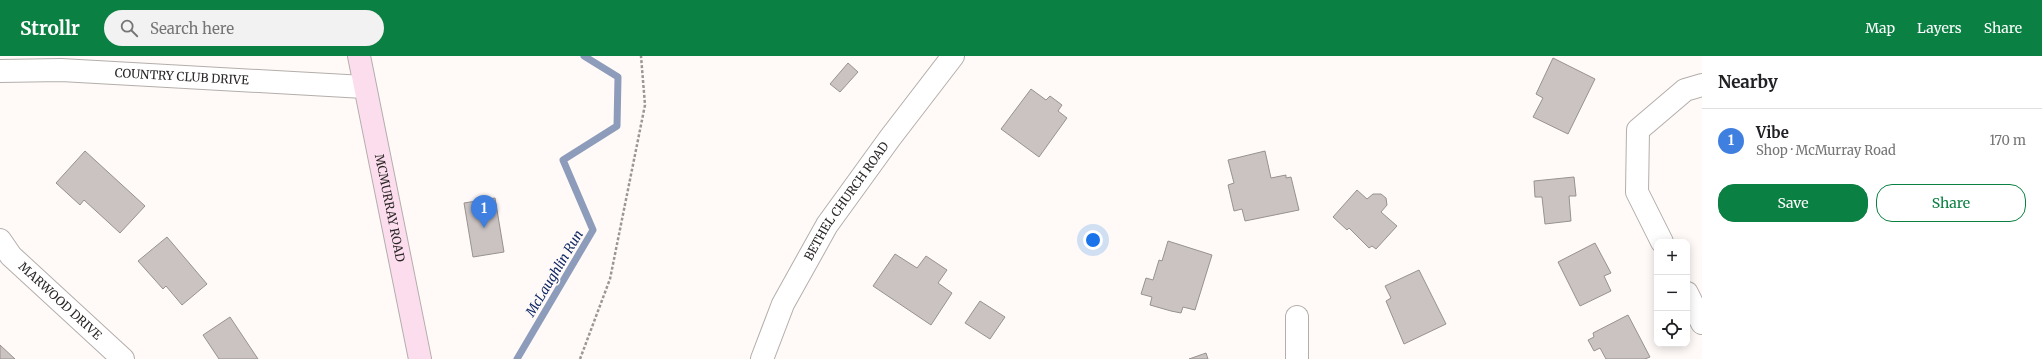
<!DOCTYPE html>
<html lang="en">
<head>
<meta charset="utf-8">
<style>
  :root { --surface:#fff; --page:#f2f2f2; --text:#202124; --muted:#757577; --line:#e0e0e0; --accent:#0b8043 }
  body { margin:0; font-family:Merriweather,serif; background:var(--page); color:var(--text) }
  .controls { position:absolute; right:12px; bottom:12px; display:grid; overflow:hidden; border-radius:8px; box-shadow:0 2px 10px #0003 }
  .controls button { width:36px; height:36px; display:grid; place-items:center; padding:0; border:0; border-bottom:1px solid var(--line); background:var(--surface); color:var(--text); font:20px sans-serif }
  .you { position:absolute; left:1093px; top:184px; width:14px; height:14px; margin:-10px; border:3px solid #fff; border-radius:50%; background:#1a73e8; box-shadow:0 0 0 6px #1a73e833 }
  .badge { display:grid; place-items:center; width:26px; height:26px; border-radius:50%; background:var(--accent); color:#fff; font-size:13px; font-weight:700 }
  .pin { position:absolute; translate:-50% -33px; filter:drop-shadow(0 1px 2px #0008) }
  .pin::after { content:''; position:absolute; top:21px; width:14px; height:12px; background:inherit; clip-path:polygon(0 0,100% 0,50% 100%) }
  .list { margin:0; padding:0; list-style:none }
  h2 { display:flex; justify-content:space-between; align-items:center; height:52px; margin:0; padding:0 16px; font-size:17px }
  h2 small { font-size:13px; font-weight:400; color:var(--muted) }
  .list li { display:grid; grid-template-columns:26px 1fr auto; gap:12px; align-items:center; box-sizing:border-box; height:64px; padding:0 16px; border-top:1px solid var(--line) }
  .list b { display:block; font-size:15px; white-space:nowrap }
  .list p { margin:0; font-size:13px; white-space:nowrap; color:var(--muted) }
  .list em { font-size:13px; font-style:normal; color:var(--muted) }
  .actions { display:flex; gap:8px; padding:12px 16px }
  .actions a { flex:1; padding:9px 0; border:1px solid var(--accent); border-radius:16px; text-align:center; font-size:14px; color:var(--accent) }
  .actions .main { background:var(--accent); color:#fff }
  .icon { flex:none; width:22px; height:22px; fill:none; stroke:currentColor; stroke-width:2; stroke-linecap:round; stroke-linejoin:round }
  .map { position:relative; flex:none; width:1702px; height:303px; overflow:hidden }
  header { display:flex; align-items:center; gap:24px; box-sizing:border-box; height:56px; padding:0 20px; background:var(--accent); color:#fff }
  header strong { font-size:19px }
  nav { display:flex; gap:22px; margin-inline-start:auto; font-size:14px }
  .search { width:280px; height:36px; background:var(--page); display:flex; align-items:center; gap:10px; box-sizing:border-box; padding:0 14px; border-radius:22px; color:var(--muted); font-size:15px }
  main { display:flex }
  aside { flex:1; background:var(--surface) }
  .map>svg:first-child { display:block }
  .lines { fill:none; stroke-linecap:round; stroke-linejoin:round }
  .stream { stroke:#8d9cba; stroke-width:7 }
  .building { fill:#cac3c2; stroke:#979190 }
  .minor-casing { stroke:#b3aeab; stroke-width:24 }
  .tertiary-casing { stroke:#b3aeab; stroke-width:24 }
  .secondary-casing { stroke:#b3aeab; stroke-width:24 }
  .path { stroke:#9c9795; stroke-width:2.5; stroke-dasharray:3 2; stroke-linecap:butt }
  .minor { stroke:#fff; stroke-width:22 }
  .tertiary { stroke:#fff; stroke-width:22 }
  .secondary { stroke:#fcdded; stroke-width:22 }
  .labels { text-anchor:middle; stroke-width:3.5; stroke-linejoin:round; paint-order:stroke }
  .street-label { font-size:12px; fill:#2a2726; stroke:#fffaf7 }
  .water-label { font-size:13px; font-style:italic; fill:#102966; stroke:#fffaf7 }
</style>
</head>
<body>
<header>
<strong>Strollr</strong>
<div class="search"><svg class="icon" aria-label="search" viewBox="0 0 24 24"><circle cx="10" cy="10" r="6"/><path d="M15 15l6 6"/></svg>Search here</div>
<nav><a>Map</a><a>Layers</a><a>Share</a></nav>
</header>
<main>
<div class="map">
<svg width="1702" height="303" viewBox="0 0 1702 303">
  <rect width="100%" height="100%" fill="#fffaf7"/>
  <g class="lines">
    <path class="stream" d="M517,303l76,-129 -30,-70 54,-34 1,-49 -34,-21"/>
  </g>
  <g class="building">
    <path d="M1553,2l42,21 -27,55 -35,-17 10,-19 -7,-4z"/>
    <path d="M848,7l10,9 -18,20 -10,-8z"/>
    <path d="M1031,33l15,11 4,-4 12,9 -4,6 9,7 -28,39 -38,-28z"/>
    <path d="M85,95l60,55 -25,27 -36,-33 -4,5 -24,-22z"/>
    <path d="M1265,95l6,27 15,-3v3l5,-1 8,33 -54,11 -3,-12 -8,2 -6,-26 6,-2 -6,-23z"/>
    <path d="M1574,121l2,19h-7l2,25 -26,3 -3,-27h-7l-1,-16z"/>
    <path d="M1357,134l10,9 6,-5h8l5,4 1,7 -6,7 16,14 -21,23 -4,-3 -3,2 -20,-20 -2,2 -14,-13z"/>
    <path d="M495,142l9,54 -31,5 -9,-54z"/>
    <path d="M167,181l40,47 -25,21 -16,-19 -3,3 -25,-28z"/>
    <path d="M1168,185l44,14 -17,55 -12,-3 -2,6 -10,-2 -21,-6 2,-8 -11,-3 5,-16 7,2 6,-20 3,1z"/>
    <path d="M1595,187l16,30 -7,3 7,15 -31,15 -22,-44z"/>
    <path d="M895,198l22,14 9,-12 21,14 -9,13 14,10 -21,32 -58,-39z"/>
    <path d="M1419,214l27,54 -42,20 -18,-43 5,-3 -6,-12z"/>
    <path d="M980,245l25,16 -15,22 -25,-16z"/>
    <path d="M1628,259l22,42 -5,2h-39l-6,-11 -6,3 -6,-11 6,-3 -1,-4z"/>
    <path d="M230,261l28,42h-39l-16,-24z"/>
    <path d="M0,289l15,14h-15z"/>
    <path d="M1206,297l2,6h-19z"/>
  </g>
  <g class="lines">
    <g class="minor-casing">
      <g id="minor">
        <path id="s1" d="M0,15l61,-1 303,17"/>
        <path id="s2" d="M0,184l11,16 112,103"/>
        <path d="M1662,186l-25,-50 1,-62 47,-40 17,-5"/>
        <path d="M1687,237l15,30"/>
        <path d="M1297,261v42"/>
      </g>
    </g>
    <g class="tertiary-casing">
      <g id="tertiary">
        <path id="s3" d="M762,303l21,-55 44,-79 63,-87 63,-82"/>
      </g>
    </g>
    <g class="secondary-casing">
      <g id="secondary">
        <path id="s4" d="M359,0l61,303"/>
      </g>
    </g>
    <path class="path" d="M580,303l30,-80 35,-174 -4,-49"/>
    <use href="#minor" class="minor"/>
    <use href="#tertiary" class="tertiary"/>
    <use href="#secondary" class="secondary"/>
  </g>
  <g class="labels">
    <g class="street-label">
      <text dy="4" stroke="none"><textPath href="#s1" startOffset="182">COUNTRY CLUB DRIVE</textPath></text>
      <text dy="4" stroke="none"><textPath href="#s3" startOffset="180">BETHEL CHURCH ROAD</textPath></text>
      <text dy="4" stroke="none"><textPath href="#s4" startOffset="155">MCMURRAY ROAD</textPath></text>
      <text dy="4" stroke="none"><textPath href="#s2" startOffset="86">MARWOOD DRIVE</textPath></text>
    </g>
    <g class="water-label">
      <text transform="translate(554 217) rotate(-59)" y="5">McLaughlin Run</text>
    </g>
  </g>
</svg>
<div class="controls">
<button>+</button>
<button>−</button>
<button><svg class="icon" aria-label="locate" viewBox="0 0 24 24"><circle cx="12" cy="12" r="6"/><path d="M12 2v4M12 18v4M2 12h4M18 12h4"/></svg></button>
</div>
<div class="you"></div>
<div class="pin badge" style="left:484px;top:172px;background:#3f7fe0">1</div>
</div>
<aside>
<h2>Nearby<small></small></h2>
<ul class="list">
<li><span class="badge" style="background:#3f7fe0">1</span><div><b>Vibe</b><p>Shop · McMurray Road</p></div><em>170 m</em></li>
</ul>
<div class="actions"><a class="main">Save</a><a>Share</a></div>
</aside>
</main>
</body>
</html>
